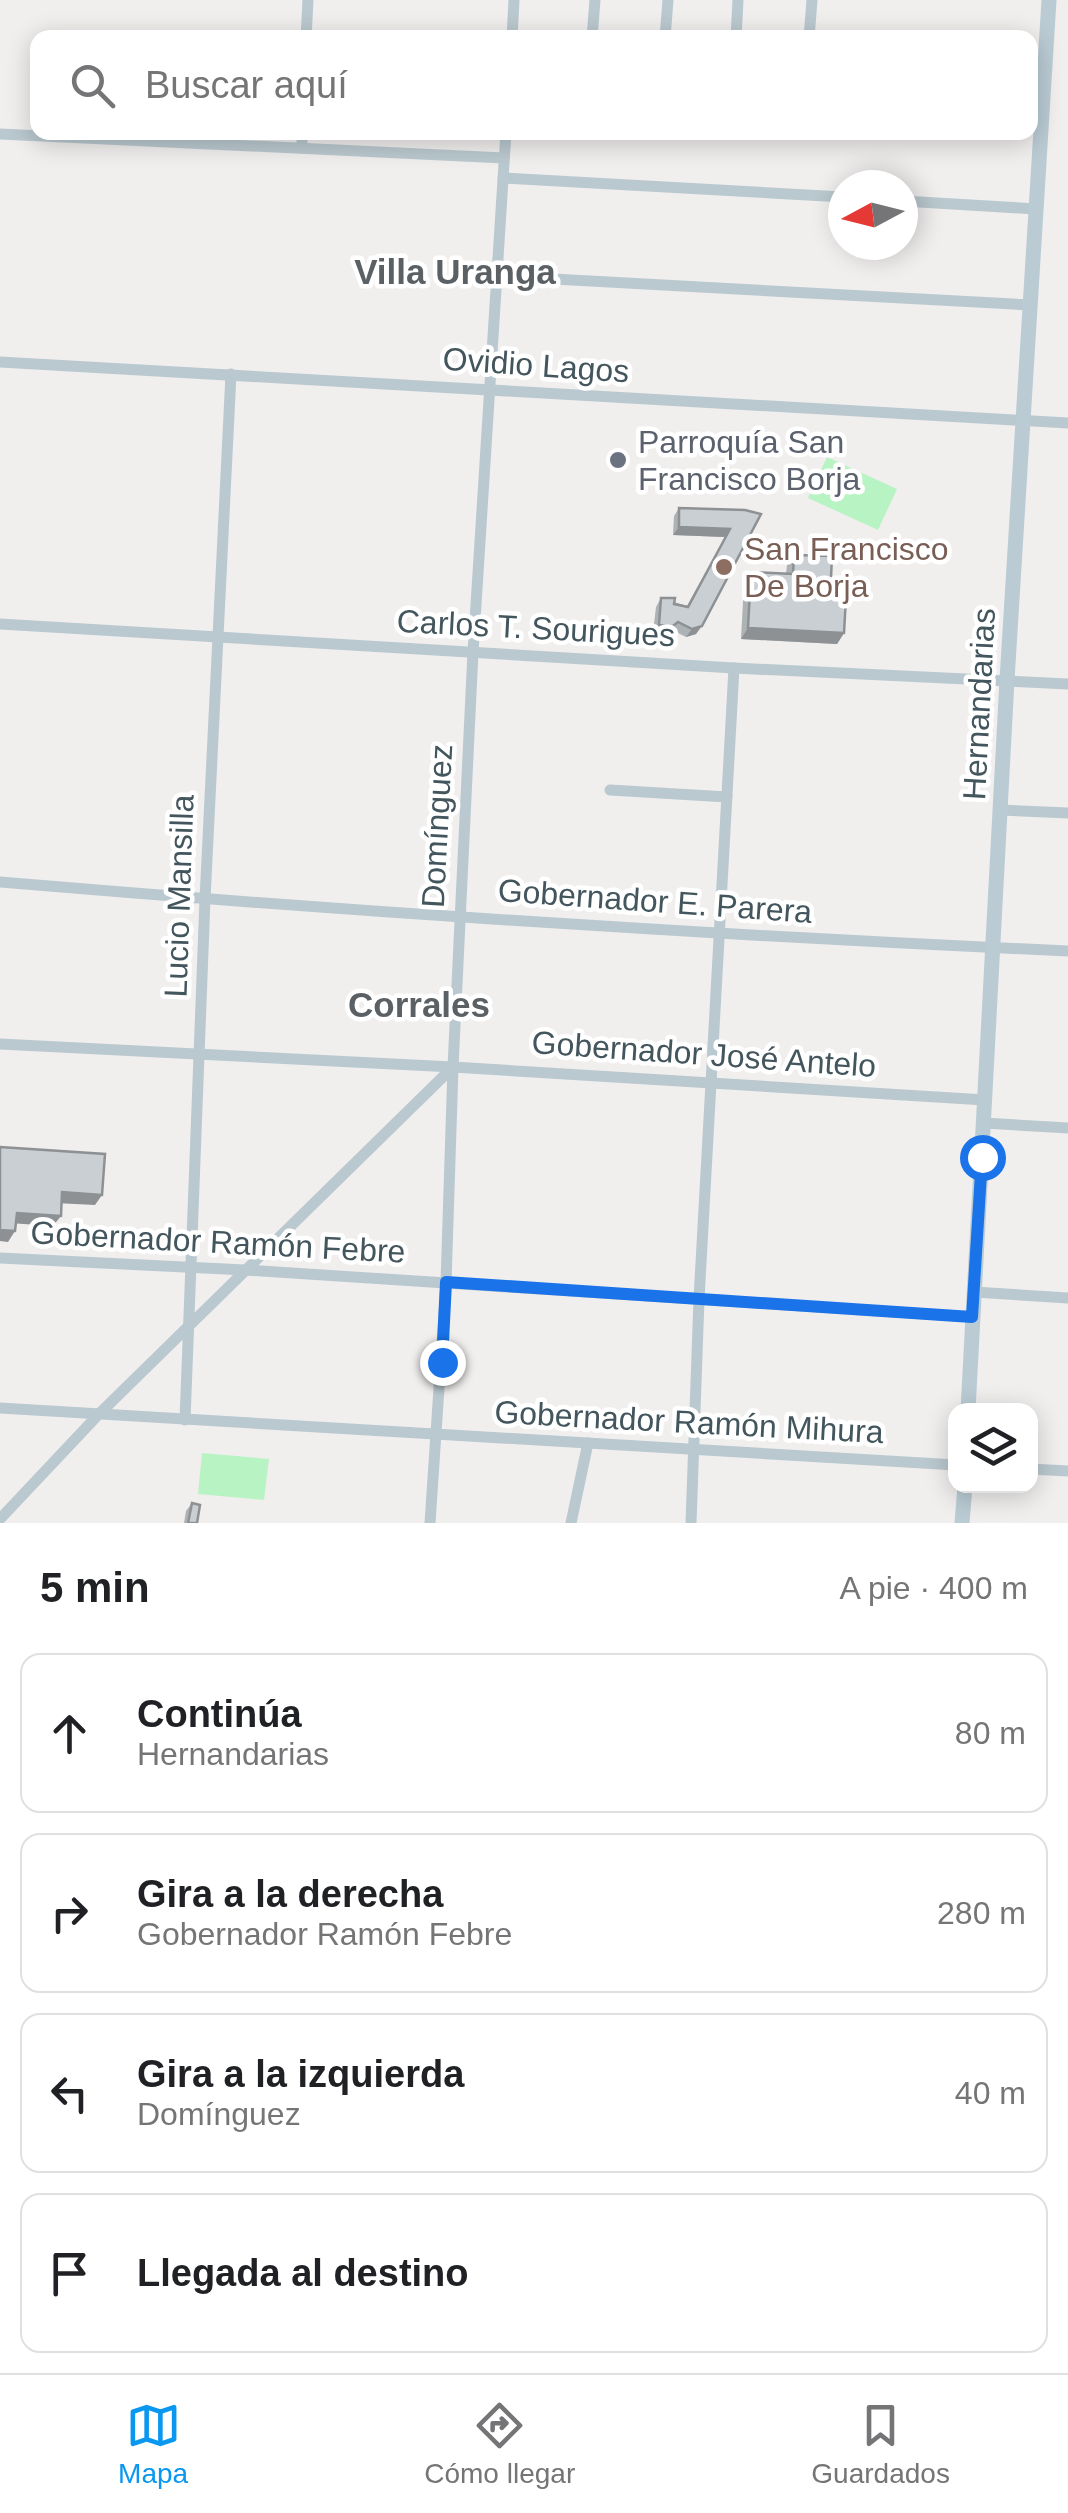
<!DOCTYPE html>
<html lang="es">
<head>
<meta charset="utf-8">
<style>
  :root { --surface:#fff; --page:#f2f2f2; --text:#202124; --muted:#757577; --line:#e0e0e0; --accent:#0997ef }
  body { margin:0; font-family:Helvetica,sans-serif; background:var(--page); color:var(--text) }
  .controls { position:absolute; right:30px; bottom:30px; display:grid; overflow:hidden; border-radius:20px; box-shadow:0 5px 25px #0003 }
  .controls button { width:90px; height:90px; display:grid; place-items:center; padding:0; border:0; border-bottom:2px solid var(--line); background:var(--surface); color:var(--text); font:50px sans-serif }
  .compass { position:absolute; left:828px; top:170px; width:90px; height:90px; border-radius:50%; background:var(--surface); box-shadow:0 5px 25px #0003; rotate:263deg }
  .stop { position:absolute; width:30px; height:30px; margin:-22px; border:8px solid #1a73e8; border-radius:50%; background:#fff }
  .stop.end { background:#1a73e8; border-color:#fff; box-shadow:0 2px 10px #0008 }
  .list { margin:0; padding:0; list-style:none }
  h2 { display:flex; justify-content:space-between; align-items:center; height:130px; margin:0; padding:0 40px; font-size:42px }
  h2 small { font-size:32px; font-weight:400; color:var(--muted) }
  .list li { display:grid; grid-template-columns:65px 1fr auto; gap:30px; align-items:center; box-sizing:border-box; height:160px; margin:0 20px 20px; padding:0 20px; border:2px solid var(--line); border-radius:20px }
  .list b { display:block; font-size:38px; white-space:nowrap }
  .list p { margin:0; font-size:32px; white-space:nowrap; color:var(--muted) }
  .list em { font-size:32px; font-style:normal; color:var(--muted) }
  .icon { flex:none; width:55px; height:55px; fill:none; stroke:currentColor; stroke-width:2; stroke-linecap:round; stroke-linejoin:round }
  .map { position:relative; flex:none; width:1068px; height:1523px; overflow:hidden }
  .search { position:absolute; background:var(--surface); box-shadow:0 5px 25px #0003; left:30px; right:30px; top:30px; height:110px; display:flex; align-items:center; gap:25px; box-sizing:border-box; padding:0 35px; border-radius:20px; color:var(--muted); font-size:38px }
  .sheet { height:850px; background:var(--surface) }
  nav { display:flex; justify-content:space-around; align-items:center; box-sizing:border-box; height:140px; border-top:2px solid var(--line); background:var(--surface); font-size:28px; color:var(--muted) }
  nav a { display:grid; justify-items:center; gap:5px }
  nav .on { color:var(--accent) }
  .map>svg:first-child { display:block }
  .green { fill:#b8f3c4 }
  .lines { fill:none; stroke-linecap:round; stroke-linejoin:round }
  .street { stroke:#bac9cf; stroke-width:11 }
  .secondary { stroke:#bacbd4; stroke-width:15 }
  .wall { fill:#adb2b5 }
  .shaded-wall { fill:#8d9194 }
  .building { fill:#c9cfd3; stroke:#8d9194; stroke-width:2.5 }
  .route { stroke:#1a73e8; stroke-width:12 }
  .worship-dot { fill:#6b7280; stroke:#fff; stroke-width:4 }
  .education-dot { fill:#8d6e63; stroke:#fff; stroke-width:4 }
  .labels { text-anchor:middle; stroke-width:9; stroke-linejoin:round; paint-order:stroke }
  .street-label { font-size:32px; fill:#44565d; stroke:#fff }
  .worship-label { font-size:32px; fill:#5b616d; stroke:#fff; text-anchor:start }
  .education-label { font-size:32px; fill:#785e54; stroke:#fff; text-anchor:start }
  .neighbourhood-label { font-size:35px; font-weight:bold; fill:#5a6064; stroke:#fff }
</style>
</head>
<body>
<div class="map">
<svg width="1068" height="1523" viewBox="0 0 1068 1523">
  <rect width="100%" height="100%" fill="#f1eeee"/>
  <g class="green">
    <path d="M827,457l70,32 -19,41 -70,-32z"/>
    <path d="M202,1453l67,6 -5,41 -66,-6z"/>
  </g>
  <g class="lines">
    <g class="street">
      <path d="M306,38l2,-38"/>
      <path d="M512,38l2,-38"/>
      <path d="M592,38l3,-38"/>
      <path d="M665,38l3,-38"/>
      <path d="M736,38l2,-38"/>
      <path d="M809,38l3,-38"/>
      <path d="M0,134l504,24"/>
      <path d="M302,148v-16"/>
      <path d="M503,178l340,19"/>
      <path d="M903,201l134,8"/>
      <path d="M497,276l533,29"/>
      <path d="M0,362l1068,61"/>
      <path d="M0,624l734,44 334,16"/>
      <path d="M610,790l117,7"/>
      <path d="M1001,810l67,3"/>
      <path d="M0,882c355,30 712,53 1068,69"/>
      <path d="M0,1044l453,23 532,33"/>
      <path d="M984,1123l84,5"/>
      <path d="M0,1258l245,12 727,47"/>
      <path d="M974,1292l94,6"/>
      <path d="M0,1408l956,57"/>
      <path d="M185,1420l20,-521 26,-525"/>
      <path d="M1030,1469l38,2"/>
      <path d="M0,1519l98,-104 355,-348"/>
      <path d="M430,1523l16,-240 7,-216 20,-415 33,-520"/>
      <path d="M571,1523l17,-80"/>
      <path d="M691,1523l8,-224 35,-631"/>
    </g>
    <g class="secondary">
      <path d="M968,1410l39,-730 42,-680"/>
      <path d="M962,1523l3,-37"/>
    </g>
  </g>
  <g class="wall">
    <path d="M679,508l66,2 -49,124 -10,3 -14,-7 -5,4 -14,-1 3,-26 5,-9 26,8 38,-69 -52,-2 1,-19z"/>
    <path d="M794,555l37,23 13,55 -7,11 -96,-5 3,-56 7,-11 35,2 1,-9z"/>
    <path d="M192,1503l5,20h-13l2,-12z"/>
  </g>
  <g class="shaded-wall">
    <path d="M679,527l51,2 -5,8 -52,-2z"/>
    <path d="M678,622l-11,12 -14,-1 6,-8z"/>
    <path d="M702,626l-6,8 -10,3 6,-8z"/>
    <path d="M748,628l96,5 -7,11 -96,-5z"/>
    <path d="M62,1192l40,3 -7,10 -40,-2z"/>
    <path d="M17,1213l44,3 -8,10 -44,-3z"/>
    <path d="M0,1230l15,1 -7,11 -8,-1z"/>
  </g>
  <g class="building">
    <path d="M679,508l66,2 16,4 -59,112 -10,3 -14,-7 -5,4 -14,-1 2,-27h14l-1,6 14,3 42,-78 -51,-2z"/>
    <path d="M794,555l38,1 -1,22 16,1 -3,54 -96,-5 3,-56 42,2z"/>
    <path d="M0,1147l105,7 -3,41 -40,-3 -1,24 -44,-3 -2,18 -15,-1z"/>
    <path d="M192,1503l8,2 -3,18h-9z"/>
  </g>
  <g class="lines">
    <path class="route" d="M442,1362l4,-80 526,35 10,-160"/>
  </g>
  <circle class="worship-dot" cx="618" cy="460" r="10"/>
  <circle class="education-dot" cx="724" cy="567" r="10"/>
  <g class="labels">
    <g class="street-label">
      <text transform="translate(536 365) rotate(4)" y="11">Ovidio Lagos</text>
      <text transform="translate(536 628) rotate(3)" y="11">Carlos T. Sourigues</text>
      <text transform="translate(979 704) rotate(-87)" y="11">Hernandarias</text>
      <text transform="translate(437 826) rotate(-87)" y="11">Domínguez</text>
      <text transform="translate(179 896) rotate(-88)" y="11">Lucio Mansilla</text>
      <text transform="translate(655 901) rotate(4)" y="11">Gobernador E. Parera</text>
      <text transform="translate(704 1054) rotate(4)" y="11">Gobernador José Antelo</text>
      <text transform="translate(218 1242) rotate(3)" y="11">Gobernador Ramón Febre</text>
      <text transform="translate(689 1422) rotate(3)" y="11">Gobernador Ramón Mihura</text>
    </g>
    <g class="worship-label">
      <text x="638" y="453">Parroquía San<tspan x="638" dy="37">Francisco Borja</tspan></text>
    </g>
    <g class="education-label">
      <text x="744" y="560">San Francisco<tspan x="744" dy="37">De Borja</tspan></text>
    </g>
    <g class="neighbourhood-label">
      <text x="455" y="284">Villa Uranga</text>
      <text x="419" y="1017">Corrales</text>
    </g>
  </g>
</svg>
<div class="controls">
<button><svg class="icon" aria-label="layers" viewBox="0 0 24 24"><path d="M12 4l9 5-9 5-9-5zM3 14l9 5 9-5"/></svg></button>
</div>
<svg class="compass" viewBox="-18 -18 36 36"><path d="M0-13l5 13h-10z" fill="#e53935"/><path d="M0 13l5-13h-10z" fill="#757577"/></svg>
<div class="stop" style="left:982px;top:1157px"></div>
<div class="stop end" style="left:442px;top:1362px"></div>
<div class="search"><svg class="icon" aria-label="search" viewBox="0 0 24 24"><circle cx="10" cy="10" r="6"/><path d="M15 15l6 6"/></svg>Buscar aquí</div>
</div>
<section class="sheet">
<h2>5 min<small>A pie · 400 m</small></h2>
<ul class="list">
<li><svg class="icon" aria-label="ahead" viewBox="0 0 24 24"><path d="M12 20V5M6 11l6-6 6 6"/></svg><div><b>Continúa</b><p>Hernandarias</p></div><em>80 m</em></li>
<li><svg class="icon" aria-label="right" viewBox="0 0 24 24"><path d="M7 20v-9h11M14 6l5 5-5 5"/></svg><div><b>Gira a la derecha</b><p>Gobernador Ramón Febre</p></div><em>280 m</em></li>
<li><svg class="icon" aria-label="left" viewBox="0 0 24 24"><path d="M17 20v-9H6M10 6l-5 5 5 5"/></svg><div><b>Gira a la izquierda</b><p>Domínguez</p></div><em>40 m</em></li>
<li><svg class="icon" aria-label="arrive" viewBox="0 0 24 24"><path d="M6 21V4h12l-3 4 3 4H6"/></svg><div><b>Llegada al destino</b></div></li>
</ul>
</section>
<nav>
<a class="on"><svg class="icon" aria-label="map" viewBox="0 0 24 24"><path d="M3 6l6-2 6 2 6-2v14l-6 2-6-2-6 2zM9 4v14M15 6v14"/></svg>Mapa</a>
<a><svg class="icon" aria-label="directions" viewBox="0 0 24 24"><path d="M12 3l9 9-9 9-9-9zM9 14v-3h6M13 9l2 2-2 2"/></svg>Cómo llegar</a>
<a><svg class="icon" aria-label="saved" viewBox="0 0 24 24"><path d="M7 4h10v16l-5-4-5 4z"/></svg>Guardados</a>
</nav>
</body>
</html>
